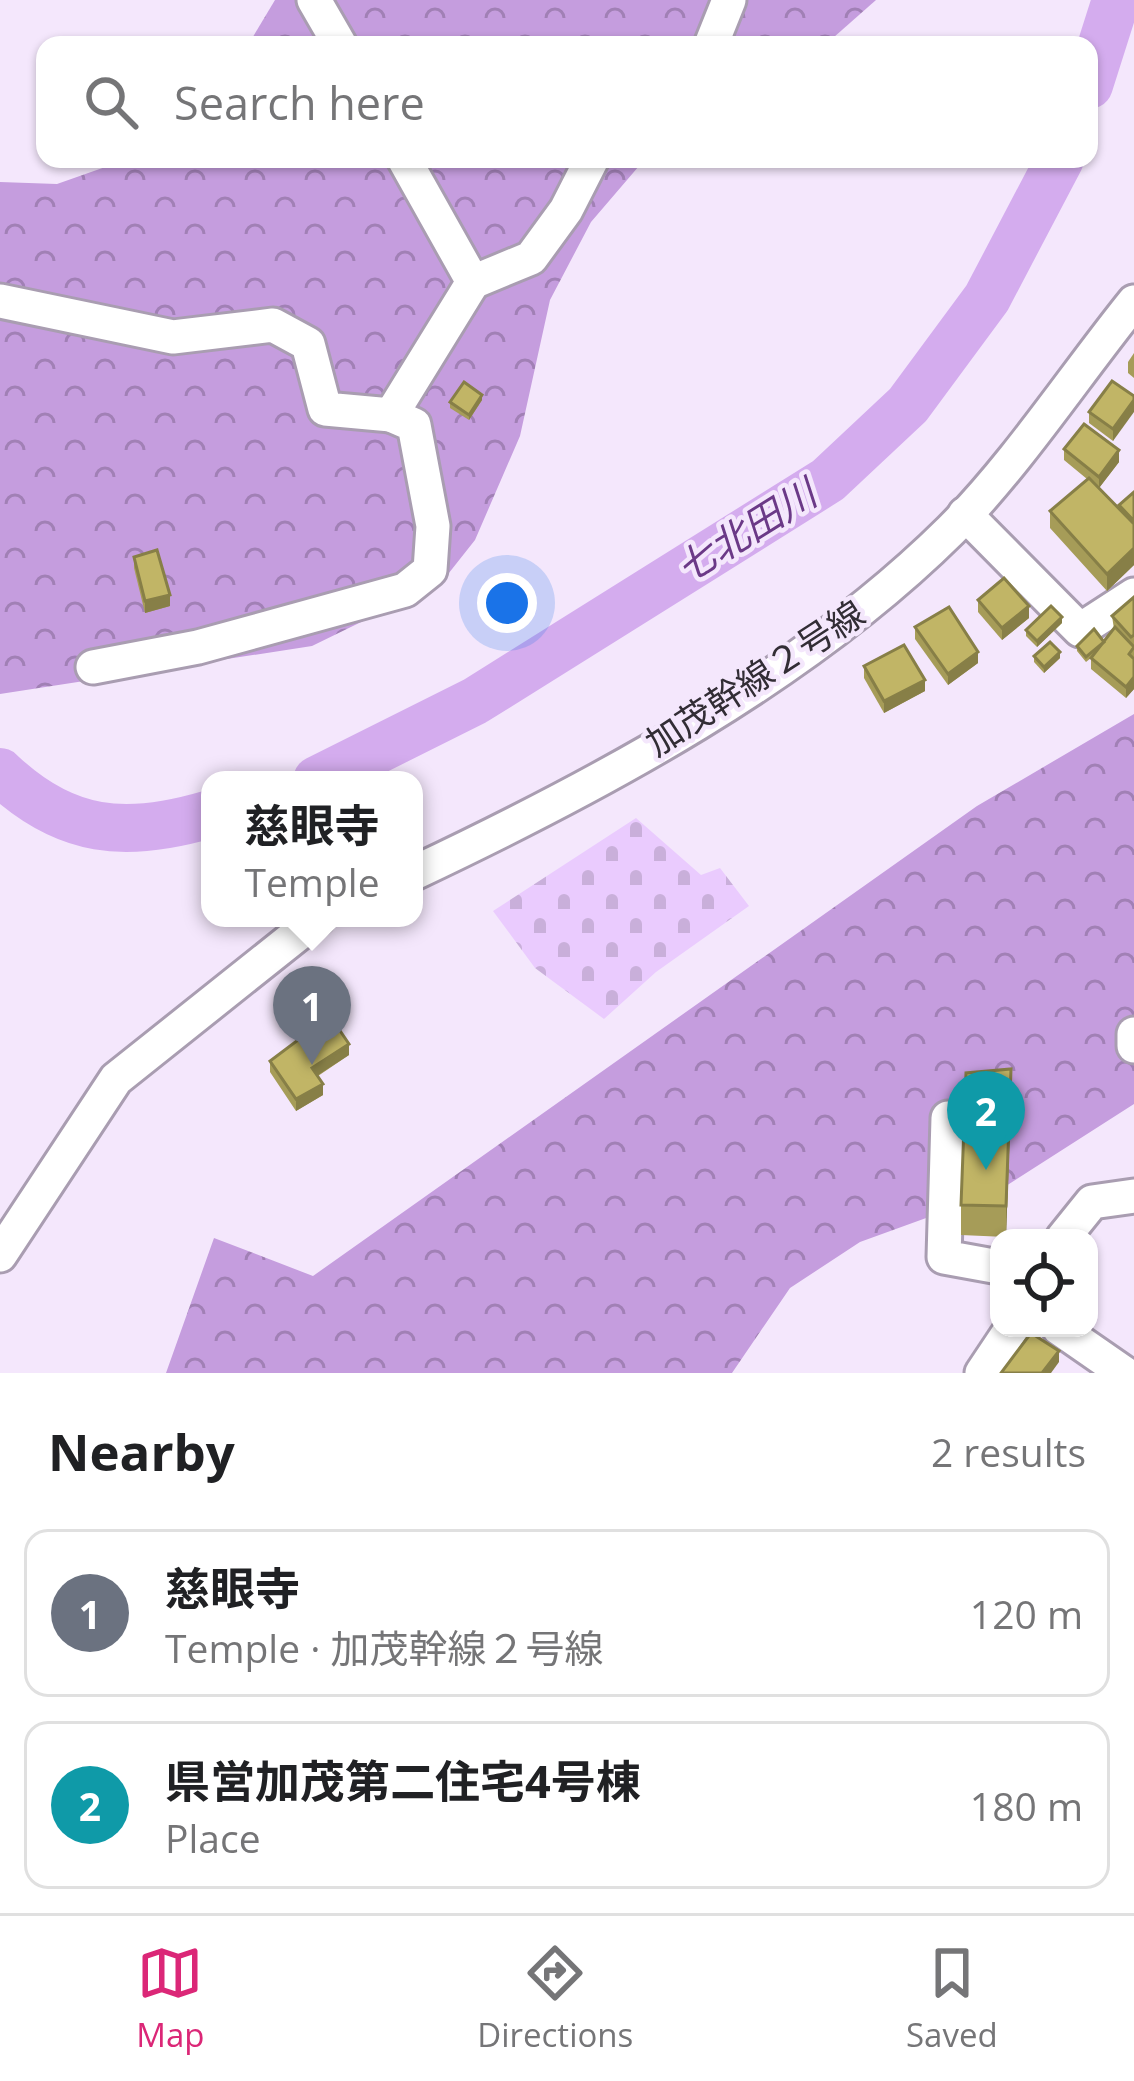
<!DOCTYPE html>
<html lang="en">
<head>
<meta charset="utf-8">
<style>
  :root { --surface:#fff; --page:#f6f6f6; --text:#202124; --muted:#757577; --line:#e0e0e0; --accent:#db2777 }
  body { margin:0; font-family:"Open Sans","Noto Sans JP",sans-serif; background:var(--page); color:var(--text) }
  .controls { position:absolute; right:36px; bottom:36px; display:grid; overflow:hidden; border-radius:24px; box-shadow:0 3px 9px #0004 }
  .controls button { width:108px; height:108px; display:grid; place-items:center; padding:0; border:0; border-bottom:3px solid var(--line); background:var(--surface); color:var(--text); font:60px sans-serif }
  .you { position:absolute; left:507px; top:603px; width:42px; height:42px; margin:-30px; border:9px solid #fff; border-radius:50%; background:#1a73e8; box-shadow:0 0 0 18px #1a73e833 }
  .badge { display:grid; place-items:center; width:78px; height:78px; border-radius:50%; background:var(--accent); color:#fff; font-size:39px; font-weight:700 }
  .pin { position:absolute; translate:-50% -99px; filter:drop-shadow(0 3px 6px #0008) }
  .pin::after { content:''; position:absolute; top:63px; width:42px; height:36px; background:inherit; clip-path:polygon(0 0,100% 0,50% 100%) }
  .popup { position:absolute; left:201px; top:771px; width:222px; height:156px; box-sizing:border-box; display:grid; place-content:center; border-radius:24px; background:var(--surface); filter:drop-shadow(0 3px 9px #0005); font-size:39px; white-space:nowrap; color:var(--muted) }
  .popup b { font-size:45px; color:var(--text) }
  .popup::after { content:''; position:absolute; left:50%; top:100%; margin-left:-24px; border:24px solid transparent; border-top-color:var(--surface) }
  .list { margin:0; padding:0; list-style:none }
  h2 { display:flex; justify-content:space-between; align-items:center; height:156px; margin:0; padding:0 48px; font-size:51px }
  h2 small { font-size:39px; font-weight:400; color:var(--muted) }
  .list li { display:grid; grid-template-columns:78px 1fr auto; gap:36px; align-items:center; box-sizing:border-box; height:168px; margin:0 24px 24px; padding:0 24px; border:3px solid var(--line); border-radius:24px }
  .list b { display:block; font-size:45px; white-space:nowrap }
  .list p { margin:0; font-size:39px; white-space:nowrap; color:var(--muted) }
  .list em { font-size:39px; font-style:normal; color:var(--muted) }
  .icon { flex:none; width:66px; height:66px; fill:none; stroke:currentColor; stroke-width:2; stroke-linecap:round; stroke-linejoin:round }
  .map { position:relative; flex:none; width:1134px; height:1373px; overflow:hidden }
  .search { position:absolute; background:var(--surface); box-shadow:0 3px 9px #0004; left:36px; right:36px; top:36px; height:132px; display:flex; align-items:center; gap:30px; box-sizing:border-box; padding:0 42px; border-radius:24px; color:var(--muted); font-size:45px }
  .sheet { height:540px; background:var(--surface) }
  nav { display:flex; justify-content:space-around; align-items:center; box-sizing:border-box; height:168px; border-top:3px solid var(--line); background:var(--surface); font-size:33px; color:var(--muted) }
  nav a { display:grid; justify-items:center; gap:6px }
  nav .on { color:var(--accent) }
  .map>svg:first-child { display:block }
  .forest { fill:url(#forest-crowns) }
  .cemetery { fill:url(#cemetery-stones) }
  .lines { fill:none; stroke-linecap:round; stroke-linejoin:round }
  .river { stroke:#d4acee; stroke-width:48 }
  .minor-casing { stroke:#a99db1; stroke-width:39 }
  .minor { stroke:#fff; stroke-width:33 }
  .wall { fill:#a69c58 }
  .shaded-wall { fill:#877f47 }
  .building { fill:#c1b566; stroke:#877f47; stroke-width:3 }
  .labels { text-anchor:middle; stroke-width:9; stroke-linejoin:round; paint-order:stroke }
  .street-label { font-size:36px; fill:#322d35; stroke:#f4e7fc }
  .water-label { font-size:39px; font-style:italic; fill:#6b3987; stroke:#f4e7fc }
</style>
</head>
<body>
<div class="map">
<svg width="1134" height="1373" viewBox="0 0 1134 1373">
  <defs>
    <pattern id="forest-crowns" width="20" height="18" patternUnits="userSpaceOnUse" patternTransform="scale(3)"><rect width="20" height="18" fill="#c59dde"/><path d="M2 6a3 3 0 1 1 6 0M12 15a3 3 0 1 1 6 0" fill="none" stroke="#a180b5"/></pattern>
    <pattern id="cemetery-stones" width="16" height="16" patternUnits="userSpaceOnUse" patternTransform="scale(3)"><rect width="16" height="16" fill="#eacbfe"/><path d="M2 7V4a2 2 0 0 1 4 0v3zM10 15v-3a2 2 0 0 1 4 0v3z" fill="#c9afda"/></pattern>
  </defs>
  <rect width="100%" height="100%" fill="#f4e7fc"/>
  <g class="forest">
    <path d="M275,0h601l-51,45h-577z"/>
    <path d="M128,159h517l-54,63 -41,78 -30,136 -45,104 -34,43 -129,63 -312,48v-512l57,2z"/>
    <path d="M1134,714v390l-139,89 -135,49 -70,46 -58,85h-566l48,-135 99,38 664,-470z"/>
  </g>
  <path class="cemetery" d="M636,818l65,57 19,-7 29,38 -93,66 -52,47 -69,-51 -42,-57z"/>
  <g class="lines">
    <g class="river">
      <path d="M1089,85l27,-85"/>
      <path d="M0,772c65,62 126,67 210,42"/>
      <path d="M317,780l158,-79 353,-221 80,-75 79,-107 73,-139"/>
    </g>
    <g class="minor-casing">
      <g id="minor">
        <path d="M314,0l26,45"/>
        <path d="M711,45l18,-45"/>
        <path d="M473,282l58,-24 35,-48 26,-51"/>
        <path d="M0,301l173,36 100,-12 35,19 17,65 66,6 82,-133 -69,-123"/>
        <path d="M965,514l115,116 54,-35"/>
        <path d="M93,667l105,-20 207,-57 25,-20 3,-44 -19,-101 -23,-10"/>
        <path d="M414,873c186,-88 390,-197 537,-343 66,-66 124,-155 183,-228"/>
        <path d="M1134,1034v12"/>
        <path d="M948,1118l-4,139 55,10"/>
        <path d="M1063,1238l29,-36 42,-6"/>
        <path d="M0,1255l116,-176 202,-161"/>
        <path d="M1059,1328l65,45"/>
        <path d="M982,1373l30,-45"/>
      </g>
    </g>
    <use href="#minor" class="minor"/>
  </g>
  <g class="wall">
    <path d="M1134,353v25l-6,-5v-11z"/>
    <path d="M1134,396l-21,45 -24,-18v-11z"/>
    <path d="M482,400l-13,20 -19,-12v-6z"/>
    <path d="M1064,449l55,13 -20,26 20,21v-4l15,-13v73l-27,26 -57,-63v-17l37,-32 -23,-19z"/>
    <path d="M134,557l36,49 -25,7 -11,-45z"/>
    <path d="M1134,597v92l-8,9 -35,-29v-11l-5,4 -9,-11v-5l27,-4 10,-13 -2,-13z"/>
    <path d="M978,600l51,18 -27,22 -24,-28z"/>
    <path d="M1062,623l-25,24 -11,-11v-6z"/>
    <path d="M915,627l63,36 -30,22 -33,-46z"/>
    <path d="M1034,656l26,2 -16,15 -10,-11z"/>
    <path d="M864,666l61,25 -41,22 -20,-35z"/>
    <path d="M349,1055l-31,21 5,19 -27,16 -26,-39v-11z"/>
    <path d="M1011,1099l-5,138 -45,-2v-30z"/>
  </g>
  <g class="shaded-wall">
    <path d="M482,395v5l-13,20v-5z"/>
    <path d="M1134,400v12l-21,29v-12z"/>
    <path d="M1119,450v12l-20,26v-11z"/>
    <path d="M1134,548v17l-27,26v-17z"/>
    <path d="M170,595v11l-25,7v-12z"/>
    <path d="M1029,606v12l-27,22v-12z"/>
    <path d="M1062,617v6l-25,24v-6z"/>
    <path d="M978,652v11l-30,22v-11z"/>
    <path d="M1060,652v6l-16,15v-6z"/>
    <path d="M1134,677v12l-8,9v-11z"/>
    <path d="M925,680v11l-41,22v-12z"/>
    <path d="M349,1044v11l-37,24v-11z"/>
    <path d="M1011,1069v30l-5,138v-31z"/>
    <path d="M323,1084v11l-27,16v-12z"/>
    <path d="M1059,1351v11l-8,11h-9z"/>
  </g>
  <g class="building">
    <path d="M1112,381l22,15v4l-21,29 -24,-17z"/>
    <path d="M464,382l18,13 -13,20 -19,-13z"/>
    <path d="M1084,424l35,26 -20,27 -35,-28z"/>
    <path d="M1089,478l45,46v24l-27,26 -57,-63z"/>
    <path d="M1134,492v29l-15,-16z"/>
    <path d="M157,550l13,45 -25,6 -11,-44z"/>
    <path d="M1004,578l25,28 -27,22 -24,-28z"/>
    <path d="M1134,597v38l-3,2 -19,-21z"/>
    <path d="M1051,606l11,11 -25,24 -11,-11z"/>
    <path d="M949,607l29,45 -30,22 -33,-47z"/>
    <path d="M1115,627l19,20 -5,7 5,5v18l-8,10 -35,-29z"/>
    <path d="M1094,629l10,13 -18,15 -9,-11z"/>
    <path d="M1050,642l10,10 -16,15 -10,-11z"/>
    <path d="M904,645l21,35 -41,21 -20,-35z"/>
    <path d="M330,1016l19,28 -37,24 11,16 -27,15 -26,-38z"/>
    <path d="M1011,1069l-5,137 -45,-1 5,-132z"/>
    <path d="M1031,1333l28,18 -17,22h-41z"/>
  </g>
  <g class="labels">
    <g class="street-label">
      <text transform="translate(755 678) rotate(-33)" y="13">加茂幹線２号線</text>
    </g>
    <g class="water-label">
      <text transform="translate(746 531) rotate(-32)" y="14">七北田川</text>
    </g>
  </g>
</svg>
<div class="controls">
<button><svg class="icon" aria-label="locate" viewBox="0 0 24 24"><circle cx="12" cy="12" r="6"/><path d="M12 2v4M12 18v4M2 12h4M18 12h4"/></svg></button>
</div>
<div class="you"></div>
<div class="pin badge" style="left:312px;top:1065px;background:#6b7280">1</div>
<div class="popup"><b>慈眼寺</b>Temple</div>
<div class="pin badge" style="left:986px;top:1170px;background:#0f9aa8">2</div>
<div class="search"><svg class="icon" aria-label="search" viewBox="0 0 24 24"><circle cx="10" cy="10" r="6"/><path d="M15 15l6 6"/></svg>Search here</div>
</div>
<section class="sheet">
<h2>Nearby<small>2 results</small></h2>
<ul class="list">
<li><span class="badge" style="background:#6b7280">1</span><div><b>慈眼寺</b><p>Temple · 加茂幹線２号線</p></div><em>120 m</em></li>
<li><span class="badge" style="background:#0f9aa8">2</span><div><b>県営加茂第二住宅4号棟</b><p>Place</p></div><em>180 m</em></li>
</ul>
</section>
<nav>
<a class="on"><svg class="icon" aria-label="map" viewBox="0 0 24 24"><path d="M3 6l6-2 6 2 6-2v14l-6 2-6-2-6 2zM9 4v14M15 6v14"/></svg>Map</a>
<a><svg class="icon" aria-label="directions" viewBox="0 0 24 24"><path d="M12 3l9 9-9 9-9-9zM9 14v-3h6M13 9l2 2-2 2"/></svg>Directions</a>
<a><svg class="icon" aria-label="saved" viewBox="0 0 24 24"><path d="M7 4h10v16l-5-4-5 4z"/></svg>Saved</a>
</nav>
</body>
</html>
